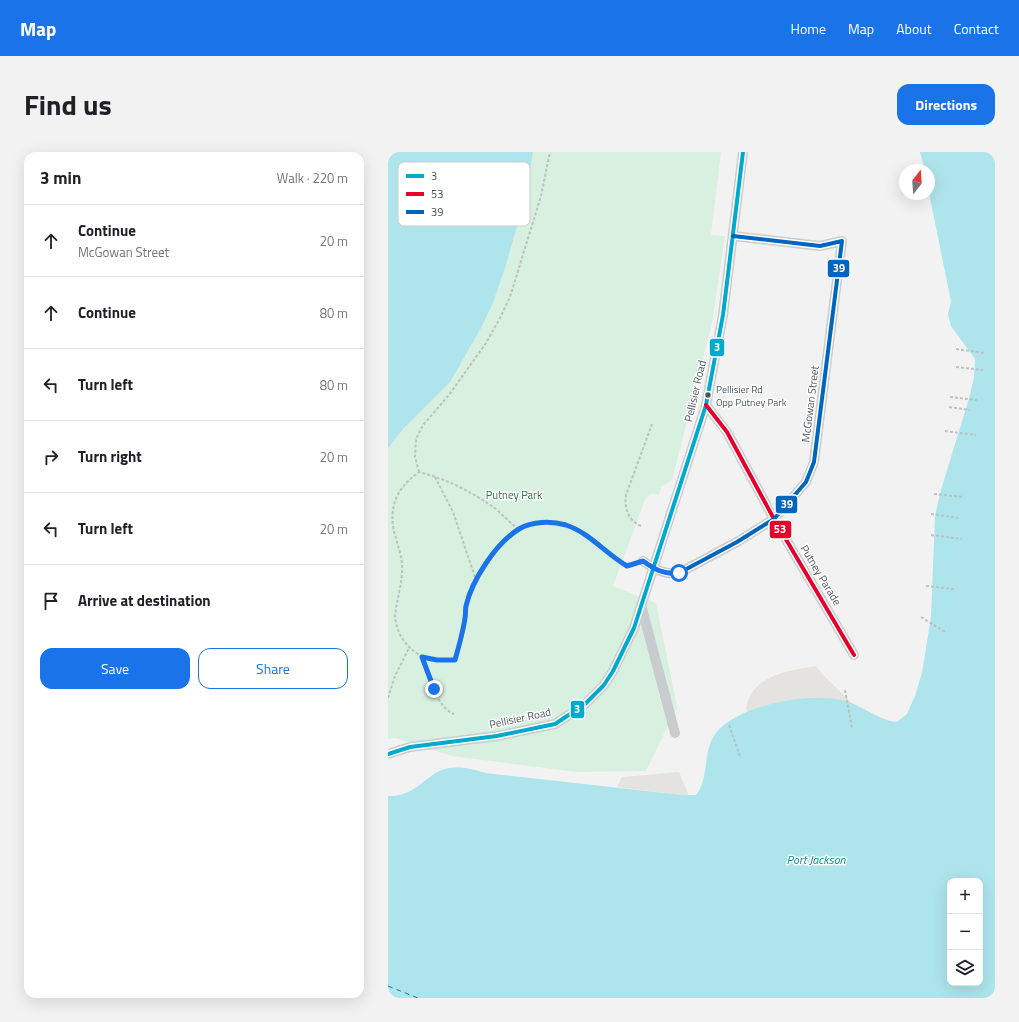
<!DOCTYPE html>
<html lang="en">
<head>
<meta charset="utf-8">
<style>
  :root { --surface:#fff; --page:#f2f2f2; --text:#202124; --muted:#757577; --line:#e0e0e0; --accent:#1a73e8 }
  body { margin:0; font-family:"Titillium Web",sans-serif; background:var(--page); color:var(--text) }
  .controls { position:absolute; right:12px; bottom:12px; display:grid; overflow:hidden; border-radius:8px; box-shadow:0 4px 16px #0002 }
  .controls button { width:36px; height:36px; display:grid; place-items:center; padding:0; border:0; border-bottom:1px solid var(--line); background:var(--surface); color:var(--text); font:20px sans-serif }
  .compass { position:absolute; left:511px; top:12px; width:36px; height:36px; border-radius:50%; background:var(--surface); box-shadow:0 4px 16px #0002; rotate:17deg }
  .stop { position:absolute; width:12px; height:12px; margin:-9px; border:3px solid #1a73e8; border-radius:50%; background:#fff }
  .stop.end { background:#1a73e8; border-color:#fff; box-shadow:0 1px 4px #0008 }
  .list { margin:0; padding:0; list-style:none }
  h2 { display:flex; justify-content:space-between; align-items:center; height:52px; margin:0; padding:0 16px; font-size:17px }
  h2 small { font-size:13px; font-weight:400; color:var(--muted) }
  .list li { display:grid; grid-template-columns:26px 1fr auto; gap:12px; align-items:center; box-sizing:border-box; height:72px; padding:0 16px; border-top:1px solid var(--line) }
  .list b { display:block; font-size:15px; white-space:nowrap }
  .list p { margin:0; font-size:13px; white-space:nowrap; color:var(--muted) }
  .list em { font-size:13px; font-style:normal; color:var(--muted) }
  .actions { display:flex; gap:8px; padding:12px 16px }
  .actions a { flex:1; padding:9px 0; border:1px solid var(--accent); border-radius:12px; text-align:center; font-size:14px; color:var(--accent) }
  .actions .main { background:var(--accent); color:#fff }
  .icon { flex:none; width:22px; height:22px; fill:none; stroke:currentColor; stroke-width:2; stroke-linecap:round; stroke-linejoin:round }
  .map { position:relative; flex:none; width:607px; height:846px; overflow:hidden; border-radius:12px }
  header { display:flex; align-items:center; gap:24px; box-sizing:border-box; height:56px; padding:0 20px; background:var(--accent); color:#fff }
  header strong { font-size:19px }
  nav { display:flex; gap:22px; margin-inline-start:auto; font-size:14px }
  .intro { display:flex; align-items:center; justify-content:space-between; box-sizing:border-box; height:96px; padding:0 24px }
  h1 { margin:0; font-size:28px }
  .button { padding:10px 18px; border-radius:12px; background:var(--accent); color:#fff; font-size:14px; font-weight:700 }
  main { display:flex; gap:24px; padding:0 24px }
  aside { flex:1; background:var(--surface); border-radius:12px; box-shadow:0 4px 16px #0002 }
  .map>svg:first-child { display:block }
  .green { fill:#d8f0df }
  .sand { fill:#e5e3df }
  .water { fill:#aee4ec; fill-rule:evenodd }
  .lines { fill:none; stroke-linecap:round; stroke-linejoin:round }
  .ferry { stroke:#128191; stroke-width:1; stroke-dasharray:5 4; stroke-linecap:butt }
  .path { stroke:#b9c4c0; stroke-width:2; stroke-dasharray:3 2; stroke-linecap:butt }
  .street { stroke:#c9ccce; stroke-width:10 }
  .bus-1-casing { stroke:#fff; stroke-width:7 }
  .bus-2-casing { stroke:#fff; stroke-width:7 }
  .bus-3-casing { stroke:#fff; stroke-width:7 }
  .bus-1 { stroke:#00a9ce; stroke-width:4 }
  .bus-2 { stroke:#e4002b; stroke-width:4 }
  .bus-3 { stroke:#0065bd; stroke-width:4 }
  .route { stroke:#1a73e8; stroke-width:5 }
  .bus-dot { fill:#49565e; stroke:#fff; stroke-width:1.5 }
  .labels { text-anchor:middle; stroke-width:3; stroke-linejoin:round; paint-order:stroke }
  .bus-label { font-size:10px; fill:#49565e; stroke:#fff; text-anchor:start }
  .street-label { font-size:11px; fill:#49565e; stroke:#fff }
  .park-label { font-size:11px; fill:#1b7e44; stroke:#fff }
  .water-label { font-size:12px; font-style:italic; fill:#128191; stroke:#fff }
  .key { fill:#fff; stroke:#c8cccf; stroke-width:1 }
  .key-label { font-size:11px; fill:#49565e }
  .line-badge { stroke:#fff; stroke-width:1.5 }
  .badge-label { font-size:11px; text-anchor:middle; font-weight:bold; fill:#fff }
</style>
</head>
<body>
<header>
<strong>Map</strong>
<nav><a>Home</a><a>Map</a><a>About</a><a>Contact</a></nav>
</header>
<div class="intro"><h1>Find us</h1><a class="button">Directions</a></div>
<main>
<aside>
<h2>3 min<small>Walk · 220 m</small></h2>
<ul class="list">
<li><svg class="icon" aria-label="ahead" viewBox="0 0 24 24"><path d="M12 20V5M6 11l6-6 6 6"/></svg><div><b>Continue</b><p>McGowan Street</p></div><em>20 m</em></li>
<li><svg class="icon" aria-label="ahead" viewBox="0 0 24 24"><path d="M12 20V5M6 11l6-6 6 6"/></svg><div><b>Continue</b></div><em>80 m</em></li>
<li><svg class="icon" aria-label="left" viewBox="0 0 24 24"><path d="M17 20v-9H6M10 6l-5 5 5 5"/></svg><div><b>Turn left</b></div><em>80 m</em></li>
<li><svg class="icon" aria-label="right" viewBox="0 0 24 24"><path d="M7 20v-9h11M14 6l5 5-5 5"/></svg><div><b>Turn right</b></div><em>20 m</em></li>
<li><svg class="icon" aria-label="left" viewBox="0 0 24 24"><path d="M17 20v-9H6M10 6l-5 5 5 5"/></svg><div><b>Turn left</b></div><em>20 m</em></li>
<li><svg class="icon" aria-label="arrive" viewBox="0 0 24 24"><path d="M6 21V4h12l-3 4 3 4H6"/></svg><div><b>Arrive at destination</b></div></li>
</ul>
<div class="actions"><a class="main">Save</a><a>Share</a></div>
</aside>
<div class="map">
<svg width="607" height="846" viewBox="0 0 607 846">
  <rect width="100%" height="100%" fill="#f2f2f2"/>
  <path class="green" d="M145,0h188l-10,83 14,1 -13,87 -40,157 -11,7 -2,8 -7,-2 -6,4 -33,89 43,17 21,104 -31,64 -69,1 -125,-16 -56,-18 -8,1v-291l78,-96 15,-24 12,-25 13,-38 20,-70z"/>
  <g class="sand">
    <path d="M428,514l8,10 29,28c-35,-12 -71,-4 -105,8l-2,-3c1,-4 2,-11 5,-15 13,-21 43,-24 65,-28z"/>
    <path d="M291,620l10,24 -72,-9 5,-10z"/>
  </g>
  <g class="water">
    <path d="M0,0h145l-7,43 -20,70 -13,38 -12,25 -31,54 -46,46 -16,20z"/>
    <path d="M532,0h75v846h-607v-202c22,1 32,-13 49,-24 15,-8 34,-4 49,1l196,22h14c14,-17 6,-45 20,-62 22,-28 92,-41 125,-33 21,4 35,20 56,22l10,-8 8,-18 7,-23 9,-56 4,-101 6,-26 29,-95 4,-18 1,-18 -24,-33 -3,-12 3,-13 -22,-108v-23h-4zM562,729h30v102h-30z"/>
  </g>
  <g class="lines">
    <path class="ferry" d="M0,834l30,12"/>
    <g class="path">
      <path d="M568,197l29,4"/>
      <path d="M568,215l27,3"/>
      <path d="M562,245l27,3"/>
      <path d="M561,255l21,3"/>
      <path d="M557,279l31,4"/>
      <path d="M31,320l-4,-15 1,-18 7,-14 26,-30 37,-52 14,-25 10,-21 31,-101 9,-44"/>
      <path d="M47,325l18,35 23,68"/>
      <path d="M546,342l30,3"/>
      <path d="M543,362l28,4"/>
      <path d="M253,374c-13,-6 -17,-18 -15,-31l26,-71"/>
      <path d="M131,377c-9,-6 -15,-13 -23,-20 -24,-17 -49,-30 -77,-37 -19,14 -29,29 -26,54 2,13 8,25 9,38 1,18 -5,34 -7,51 0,7 3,17 7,23 14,21 29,22 53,22 4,-14 8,-28 10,-42 1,-4 0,-8 1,-12 6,-26 30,-63 53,-77 13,-8 33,-8 47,-4 24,8 40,29 61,41l7,-2"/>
      <path d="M543,383l31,4"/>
      <path d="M538,434l28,3"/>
      <path d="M533,465l24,15"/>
      <path d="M34,505c7,18 13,49 32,57"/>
      <path d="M457,538l7,38"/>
      <path d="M0,546l7,-22 14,-28"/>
      <path d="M341,573l11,31"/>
    </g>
    <g class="street">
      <path d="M318,253l21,27 47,87 80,136"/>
      <path d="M255,409c11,8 21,14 36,12l58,-31 37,-23 32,-37 8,-20 28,-221 -22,5 -87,-10"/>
      <path d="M253,453l34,128"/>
      <path d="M0,602l22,-7 87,-11 58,-12 29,-19 20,-20 9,-14 21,-43 72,-223 17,-90 20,-163"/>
    </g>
    <g class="bus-1-casing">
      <path id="bus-1" d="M0,602l22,-7 87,-11 58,-12 29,-19 20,-20 9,-14 21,-43 72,-223 17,-90 20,-163"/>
    </g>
    <g class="bus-2-casing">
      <path id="bus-2" d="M318,253l21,27 47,87 80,136"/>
    </g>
    <g class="bus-3-casing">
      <path id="bus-3" d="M255,409c11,8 21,14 36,12l58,-31 37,-23 32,-37 8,-20 28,-221 -22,5 -87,-10"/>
    </g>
    <use href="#bus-1" class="bus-1"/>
    <use href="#bus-2" class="bus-2"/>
    <use href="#bus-3" class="bus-3"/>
  </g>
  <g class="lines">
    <path class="route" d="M46,537l-12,-32 15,3h18c4,-14 8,-28 10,-42 1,-4 0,-8 1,-12 6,-26 30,-63 53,-77 13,-8 33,-8 47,-4 24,8 40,29 61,41l16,-5c11,8 21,14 36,12"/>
  </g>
  <circle class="bus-dot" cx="320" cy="243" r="3.5"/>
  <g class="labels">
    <g class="bus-label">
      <text x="328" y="241">Pellisier Rd<tspan x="328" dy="13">Opp Putney Park</tspan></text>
    </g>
    <g class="street-label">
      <text transform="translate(307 239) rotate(-77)" y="4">Pellisier Road</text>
      <text transform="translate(422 252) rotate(-83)" y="4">McGowan Street</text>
      <text transform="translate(433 423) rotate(59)" y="4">Putney Parade</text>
      <text transform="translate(132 566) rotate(-12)" y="4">Pellisier Road</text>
    </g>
    <g class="park-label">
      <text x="126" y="347">Putney Park</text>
    </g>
    <g class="water-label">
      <text x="428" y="712">Port Jackson</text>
    </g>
  </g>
  <rect x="10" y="10" width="132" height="64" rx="6" class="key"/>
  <rect x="18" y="22" width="18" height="4" fill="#00a9ce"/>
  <rect x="18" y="40" width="18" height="4" fill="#e4002b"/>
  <rect x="18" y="58" width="18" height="4" fill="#0065bd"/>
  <g class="key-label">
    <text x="43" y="28">3</text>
    <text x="43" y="46">53</text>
    <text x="43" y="64">39</text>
  </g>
  <g class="line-badge">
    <rect x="439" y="107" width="23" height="19" rx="4" fill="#0065bd"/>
    <rect x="321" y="186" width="16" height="19" rx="4" fill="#00a9ce"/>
    <rect x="387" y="343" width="23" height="19" rx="4" fill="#0065bd"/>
    <rect x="381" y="368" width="23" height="19" rx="4" fill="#e4002b"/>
    <rect x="182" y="548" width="15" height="19" rx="4" fill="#00a9ce"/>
  </g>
  <g class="badge-label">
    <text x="451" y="120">39</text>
    <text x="329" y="199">3</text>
    <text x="399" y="356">39</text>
    <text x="392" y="381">53</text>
    <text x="189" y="561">3</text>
  </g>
</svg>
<div class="controls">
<button>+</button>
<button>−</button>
<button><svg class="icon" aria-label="layers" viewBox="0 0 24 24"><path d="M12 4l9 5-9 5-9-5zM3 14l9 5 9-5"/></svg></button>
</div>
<svg class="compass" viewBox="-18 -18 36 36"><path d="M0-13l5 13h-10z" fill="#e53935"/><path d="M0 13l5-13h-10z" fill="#757577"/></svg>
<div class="stop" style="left:291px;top:421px"></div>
<div class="stop end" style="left:46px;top:537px"></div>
</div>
</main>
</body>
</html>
